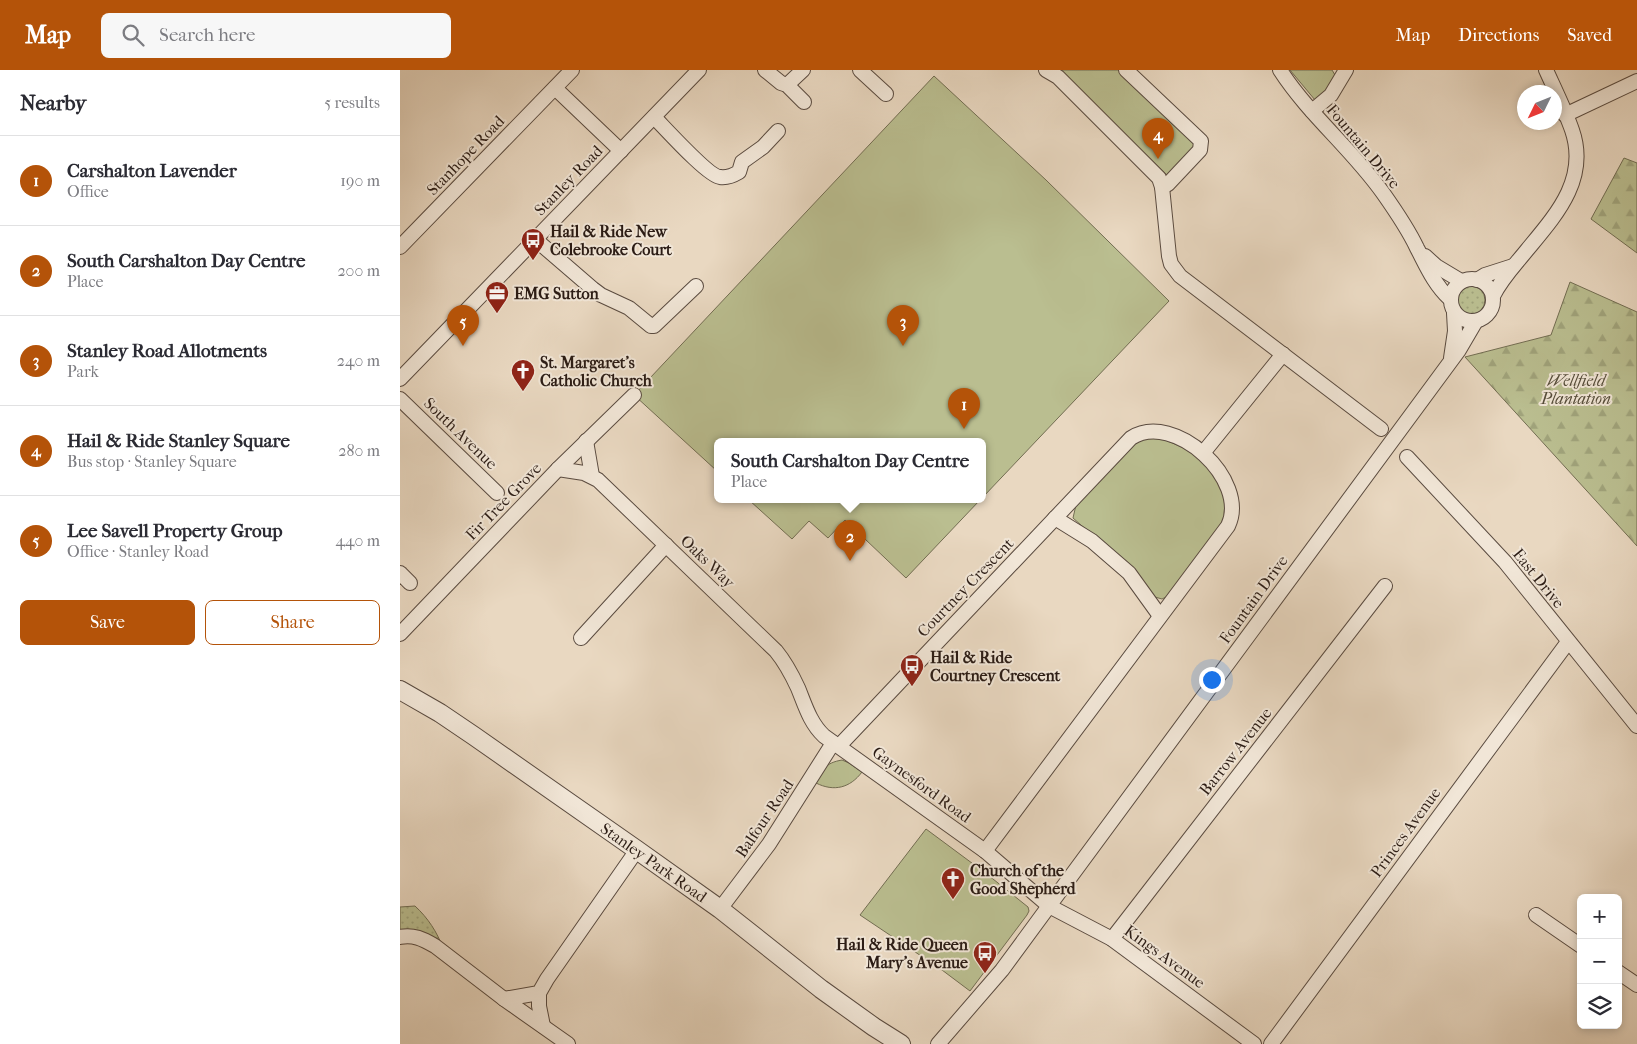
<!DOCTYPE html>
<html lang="en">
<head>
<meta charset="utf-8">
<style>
  :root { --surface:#fff; --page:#f7f7f7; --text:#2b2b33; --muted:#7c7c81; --line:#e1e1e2; --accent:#b45309 }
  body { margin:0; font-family:"IM FELL French Canon",serif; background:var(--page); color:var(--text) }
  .controls { position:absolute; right:15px; bottom:15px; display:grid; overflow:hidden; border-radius:8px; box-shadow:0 2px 8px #0003 }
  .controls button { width:45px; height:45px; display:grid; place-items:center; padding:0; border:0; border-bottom:1px solid var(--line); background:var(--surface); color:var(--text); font:25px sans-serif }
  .compass { position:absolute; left:1117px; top:15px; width:45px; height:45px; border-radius:50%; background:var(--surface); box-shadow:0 2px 8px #0003; rotate:227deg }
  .you { position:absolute; left:811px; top:609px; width:18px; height:18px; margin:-12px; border:4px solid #fff; border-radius:50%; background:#1a73e8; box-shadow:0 0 0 8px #1a73e833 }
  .badge { display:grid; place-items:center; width:32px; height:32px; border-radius:50%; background:var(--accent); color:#fff; font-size:16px; font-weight:700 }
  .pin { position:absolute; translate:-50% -41px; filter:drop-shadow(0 1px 2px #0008) }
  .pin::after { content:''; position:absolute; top:26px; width:18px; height:15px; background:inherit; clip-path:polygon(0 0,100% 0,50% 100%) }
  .popup { position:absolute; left:314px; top:368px; width:272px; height:65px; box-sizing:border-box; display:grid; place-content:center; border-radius:8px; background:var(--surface); filter:drop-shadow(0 1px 4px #0005); font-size:16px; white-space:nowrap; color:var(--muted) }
  .popup b { font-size:19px; color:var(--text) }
  .popup::after { content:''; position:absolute; left:50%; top:100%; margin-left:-10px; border:10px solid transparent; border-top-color:var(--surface) }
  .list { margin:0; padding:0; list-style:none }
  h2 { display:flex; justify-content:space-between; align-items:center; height:65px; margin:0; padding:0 20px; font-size:21px }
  h2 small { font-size:16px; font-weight:400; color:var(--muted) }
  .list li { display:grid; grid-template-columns:32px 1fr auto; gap:15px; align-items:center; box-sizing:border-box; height:90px; padding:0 20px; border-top:1px solid var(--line) }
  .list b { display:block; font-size:19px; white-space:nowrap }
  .list p { margin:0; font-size:16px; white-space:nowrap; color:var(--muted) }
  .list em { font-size:16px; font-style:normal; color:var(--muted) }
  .actions { display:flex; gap:10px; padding:15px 20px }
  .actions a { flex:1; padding:11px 0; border:1px solid var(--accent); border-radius:8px; text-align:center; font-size:18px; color:var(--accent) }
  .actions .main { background:var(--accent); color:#fff }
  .icon { flex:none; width:28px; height:28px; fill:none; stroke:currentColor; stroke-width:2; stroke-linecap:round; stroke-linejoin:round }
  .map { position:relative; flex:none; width:1237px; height:974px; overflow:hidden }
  header { display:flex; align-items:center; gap:30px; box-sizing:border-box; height:70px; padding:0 25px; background:var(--accent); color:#fff }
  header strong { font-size:24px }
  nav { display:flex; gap:28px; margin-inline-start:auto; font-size:18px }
  .search { width:350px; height:45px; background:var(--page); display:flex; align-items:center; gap:12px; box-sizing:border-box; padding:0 18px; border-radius:8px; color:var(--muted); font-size:19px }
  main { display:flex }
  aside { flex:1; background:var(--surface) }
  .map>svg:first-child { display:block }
  .grass { fill:url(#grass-dots); stroke:#726d52 }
  .forest { fill:url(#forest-firs); stroke:#726d52 }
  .green { fill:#babe90; stroke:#726d52 }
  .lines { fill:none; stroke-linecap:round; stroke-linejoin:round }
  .minor-casing { stroke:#5a4b40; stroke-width:16 }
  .tertiary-casing { stroke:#5a4b40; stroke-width:20 }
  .minor { stroke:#f1e6d7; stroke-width:14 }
  .tertiary { stroke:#f1e6d7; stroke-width:18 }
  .labels { text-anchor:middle; stroke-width:4; stroke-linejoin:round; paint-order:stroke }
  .street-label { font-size:16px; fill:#2b1c15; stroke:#f1e6d7 }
  .poi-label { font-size:16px; font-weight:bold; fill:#2b1c15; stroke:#f1e6d7; text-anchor:start }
  .park-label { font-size:16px; font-style:italic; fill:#564d3a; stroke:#f1e6d7 }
</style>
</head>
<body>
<header>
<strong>Map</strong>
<div class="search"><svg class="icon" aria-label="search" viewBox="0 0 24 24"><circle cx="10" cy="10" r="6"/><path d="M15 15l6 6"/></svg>Search here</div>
<nav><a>Map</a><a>Directions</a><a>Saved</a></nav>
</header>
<main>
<aside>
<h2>Nearby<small>5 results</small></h2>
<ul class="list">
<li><span class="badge">1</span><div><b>Carshalton Lavender</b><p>Office</p></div><em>190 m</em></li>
<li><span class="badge">2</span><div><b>South Carshalton Day Centre</b><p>Place</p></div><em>200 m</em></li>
<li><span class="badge">3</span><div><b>Stanley Road Allotments</b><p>Park</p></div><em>240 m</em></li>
<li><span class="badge">4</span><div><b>Hail &amp; Ride Stanley Square</b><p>Bus stop · Stanley Square</p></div><em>280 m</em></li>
<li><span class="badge">5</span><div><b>Lee Savell Property Group</b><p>Office · Stanley Road</p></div><em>440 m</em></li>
</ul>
<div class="actions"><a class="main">Save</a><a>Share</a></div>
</aside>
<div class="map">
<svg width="1237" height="974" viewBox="0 0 1237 974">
  <defs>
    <pattern id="grass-dots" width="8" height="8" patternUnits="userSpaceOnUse" patternTransform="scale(1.25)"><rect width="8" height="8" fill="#babe90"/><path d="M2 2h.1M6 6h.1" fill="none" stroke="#a0a37b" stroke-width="1.8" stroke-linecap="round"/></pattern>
    <pattern id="forest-firs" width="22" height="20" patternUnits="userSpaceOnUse" patternTransform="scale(1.25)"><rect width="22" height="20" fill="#babe90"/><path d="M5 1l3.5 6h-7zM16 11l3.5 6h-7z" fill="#a0a37b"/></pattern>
  </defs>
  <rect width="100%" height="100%" fill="#e9d8c1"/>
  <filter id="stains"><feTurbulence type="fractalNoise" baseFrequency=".004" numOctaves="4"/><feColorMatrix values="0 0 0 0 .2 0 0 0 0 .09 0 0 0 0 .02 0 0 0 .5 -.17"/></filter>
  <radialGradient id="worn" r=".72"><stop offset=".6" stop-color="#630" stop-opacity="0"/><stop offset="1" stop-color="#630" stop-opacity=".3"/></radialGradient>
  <g class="grass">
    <circle cx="1070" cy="230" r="15"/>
    <path d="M15,836c13,12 22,26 28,42l-43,-14v-27z"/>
  </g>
  <g class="forest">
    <path d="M1224,88l13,5v90l-46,-34z"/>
    <path d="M1170,212l67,30v234l-172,-189 86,-22z"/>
  </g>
  <g class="green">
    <path d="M658,0h62l76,75 -29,30z"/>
    <path d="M890,0h42l3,5 -9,16 -11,9z"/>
    <path d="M534,6l112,104 123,121 -186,196 -1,-55h-264l-1,29 -83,-76z"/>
    <path d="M761,368c11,5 22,9 32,15 14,10 35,39 34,56 -1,4 -3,8 -4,12l-55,75 -6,3 -7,-2 -16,-21 -66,-58 3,-13 63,-66z"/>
    <path d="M349,430h231l-74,78 -61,-58 -17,18 -19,-17 -17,18z"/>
    <path d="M442,690l7,3 13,9c-12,16 -28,20 -46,11 7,-14 9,-20 26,-23z"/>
    <path d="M526,759l62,46 40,32 1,4 -2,4 -57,76 -28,-21 -82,-55z"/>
  </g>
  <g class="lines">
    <g class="minor-casing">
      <g id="minor">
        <path d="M365,0l16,13 6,2 17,17"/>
        <path d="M460,0l26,24"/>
        <path d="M646,0l12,7 101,101 3,9 7,69 2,8 9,12 201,153"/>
        <path d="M726,0l75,71 -1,9 -32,34 -6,3"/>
        <path d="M880,0c29,45 72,79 103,123 12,17 25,36 34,55 10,19 17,36 33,51"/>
        <path d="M387,15l16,-15"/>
        <path d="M155,18l66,63"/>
        <path d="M912,41l19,-16 15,-25"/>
        <path d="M1165,45l72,-34"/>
        <path d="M254,47c11,11 54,59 66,60 7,1 14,-2 19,-5l3,-10 21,-15 15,-16"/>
        <path d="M135,169l58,50 8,6 28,13 22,18h3l42,-40"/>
        <path d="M0,177l172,-177"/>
        <path d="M1025,186l11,10 25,15"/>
        <circle cx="1072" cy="230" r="21"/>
        <path d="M1077,210l8,-5 28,-9"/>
        <path d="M1093,226c9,-18 22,-31 34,-46 29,-35 62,-71 45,-120 -7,-20 -17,-40 -26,-60"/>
        <path d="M1051,288l4,-27 -1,-18"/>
        <path d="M0,309l299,-309"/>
        <path d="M0,329l97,94"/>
        <path d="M186,371l6,35"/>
        <path d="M803,383l80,-99"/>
        <path d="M1007,387l98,105 132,164"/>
        <path d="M158,399l26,4 14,7 178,171c9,11 16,24 22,37 7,17 12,35 26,48l161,115 64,55 63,33 142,105"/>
        <path d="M655,448l37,23 37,32 31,43"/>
        <path d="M0,503l10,10"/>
        <path d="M0,564l158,-165 76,-74"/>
        <path d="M181,568l85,-93"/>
        <path d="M439,676l292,-308c43,-28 119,42 97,88l-243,325"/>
        <path d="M320,839l49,-65 64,-101"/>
        <path d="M1136,845l45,31"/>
        <path d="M0,867c13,-3 23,2 35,9l69,53 64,45"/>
        <path d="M712,869l273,-353"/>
        <path d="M1218,902l19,13"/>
        <path d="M139,923v13l4,20"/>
        <path d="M104,929l35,-6 8,-14 90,-129"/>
        <path d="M538,974l64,-74 47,-64 410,-556 17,-29"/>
        <path d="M871,974l297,-402"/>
      </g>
    </g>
    <g class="tertiary-casing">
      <path id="tertiary" d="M0,620l40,23 34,23 163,114 83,59 101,80 53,38 27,17"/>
    </g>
    <use href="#minor" class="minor"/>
    <use href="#tertiary" class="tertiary"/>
  </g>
  <defs>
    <g id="bus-pin" transform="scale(1.25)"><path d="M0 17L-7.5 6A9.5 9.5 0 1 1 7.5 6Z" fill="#8f2418" stroke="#f1e6d7"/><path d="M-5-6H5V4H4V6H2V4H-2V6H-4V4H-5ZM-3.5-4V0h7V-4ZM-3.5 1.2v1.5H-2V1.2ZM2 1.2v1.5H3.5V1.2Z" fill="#fff"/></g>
    <g id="office-pin" transform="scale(1.25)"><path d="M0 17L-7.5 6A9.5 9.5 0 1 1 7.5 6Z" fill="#8f2418" stroke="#f1e6d7"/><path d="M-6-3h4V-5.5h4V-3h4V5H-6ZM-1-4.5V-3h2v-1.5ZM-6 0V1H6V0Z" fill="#fff"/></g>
    <g id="church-pin" transform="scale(1.25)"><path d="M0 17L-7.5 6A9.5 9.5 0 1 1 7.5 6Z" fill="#8f2418" stroke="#f1e6d7"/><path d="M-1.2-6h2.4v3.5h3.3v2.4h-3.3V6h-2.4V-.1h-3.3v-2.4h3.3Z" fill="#fff"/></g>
  </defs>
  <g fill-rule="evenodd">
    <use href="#bus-pin" x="133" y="170"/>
    <use href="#office-pin" x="97" y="223"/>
    <use href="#church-pin" x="123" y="301"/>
    <use href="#bus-pin" x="512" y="596"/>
    <use href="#church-pin" x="553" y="809"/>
    <use href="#bus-pin" x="585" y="883"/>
  </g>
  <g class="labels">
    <g class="street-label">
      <text transform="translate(964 76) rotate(50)" y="6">Fountain Drive</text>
      <text transform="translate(65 85) rotate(-46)" y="6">Stanhope Road</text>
      <text transform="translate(168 110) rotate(-46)" y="6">Stanley Road</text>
      <text transform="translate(61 363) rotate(44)" y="6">South Avenue</text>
      <text transform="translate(103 431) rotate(-46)" y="6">Fir Tree Grove</text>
      <text transform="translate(308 491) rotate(44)" y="6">Oaks Way</text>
      <text transform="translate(1139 508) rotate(51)" y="6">East Drive</text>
      <text transform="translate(565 517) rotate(-46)" y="6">Courtney Crescent</text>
      <text transform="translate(853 529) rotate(-54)" y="6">Fountain Drive</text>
      <text transform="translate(835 681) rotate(-52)" y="6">Barrow Avenue</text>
      <text transform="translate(522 714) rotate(36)" y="6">Gaynesford Road</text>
      <text transform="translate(364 748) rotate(-56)" y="6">Balfour Road</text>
      <text transform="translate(1005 762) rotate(-54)" y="6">Princes Avenue</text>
      <text transform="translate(254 792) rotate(35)" y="6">Stanley Park Road</text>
      <text transform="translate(765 886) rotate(36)" y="6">Kings Avenue</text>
    </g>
    <g class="poi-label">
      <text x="150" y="167">Hail &amp; Ride New<tspan x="150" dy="18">Colebrooke Court</tspan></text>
      <text x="114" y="229">EMG Sutton</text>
      <text x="140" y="298">St. Margaret's<tspan x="140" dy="18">Catholic Church</tspan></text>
      <text x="530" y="593">Hail &amp; Ride<tspan x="530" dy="18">Courtney Crescent</tspan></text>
      <text x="570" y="806">Church of the<tspan x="570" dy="18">Good Shepherd</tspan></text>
      <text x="568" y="880" text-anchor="end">Hail &amp; Ride Queen<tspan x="568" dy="18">Mary's Avenue</tspan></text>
    </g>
    <g class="park-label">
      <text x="1176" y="316">Wellfield<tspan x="1176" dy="18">Plantation</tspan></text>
    </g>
  </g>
  <rect width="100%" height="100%" filter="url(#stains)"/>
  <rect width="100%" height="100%" fill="url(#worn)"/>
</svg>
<div class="controls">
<button>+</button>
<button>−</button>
<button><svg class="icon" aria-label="layers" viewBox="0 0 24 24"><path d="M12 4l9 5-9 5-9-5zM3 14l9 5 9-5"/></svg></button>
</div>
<svg class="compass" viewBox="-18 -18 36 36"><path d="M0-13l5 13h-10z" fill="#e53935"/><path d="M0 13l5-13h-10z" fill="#7c7c81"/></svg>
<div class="you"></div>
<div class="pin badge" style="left:564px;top:359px">1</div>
<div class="pin badge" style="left:450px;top:491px">2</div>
<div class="popup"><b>South Carshalton Day Centre</b>Place</div>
<div class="pin badge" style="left:503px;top:276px">3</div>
<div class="pin badge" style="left:758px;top:89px">4</div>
<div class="pin badge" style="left:63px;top:276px">5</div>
</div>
</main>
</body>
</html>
